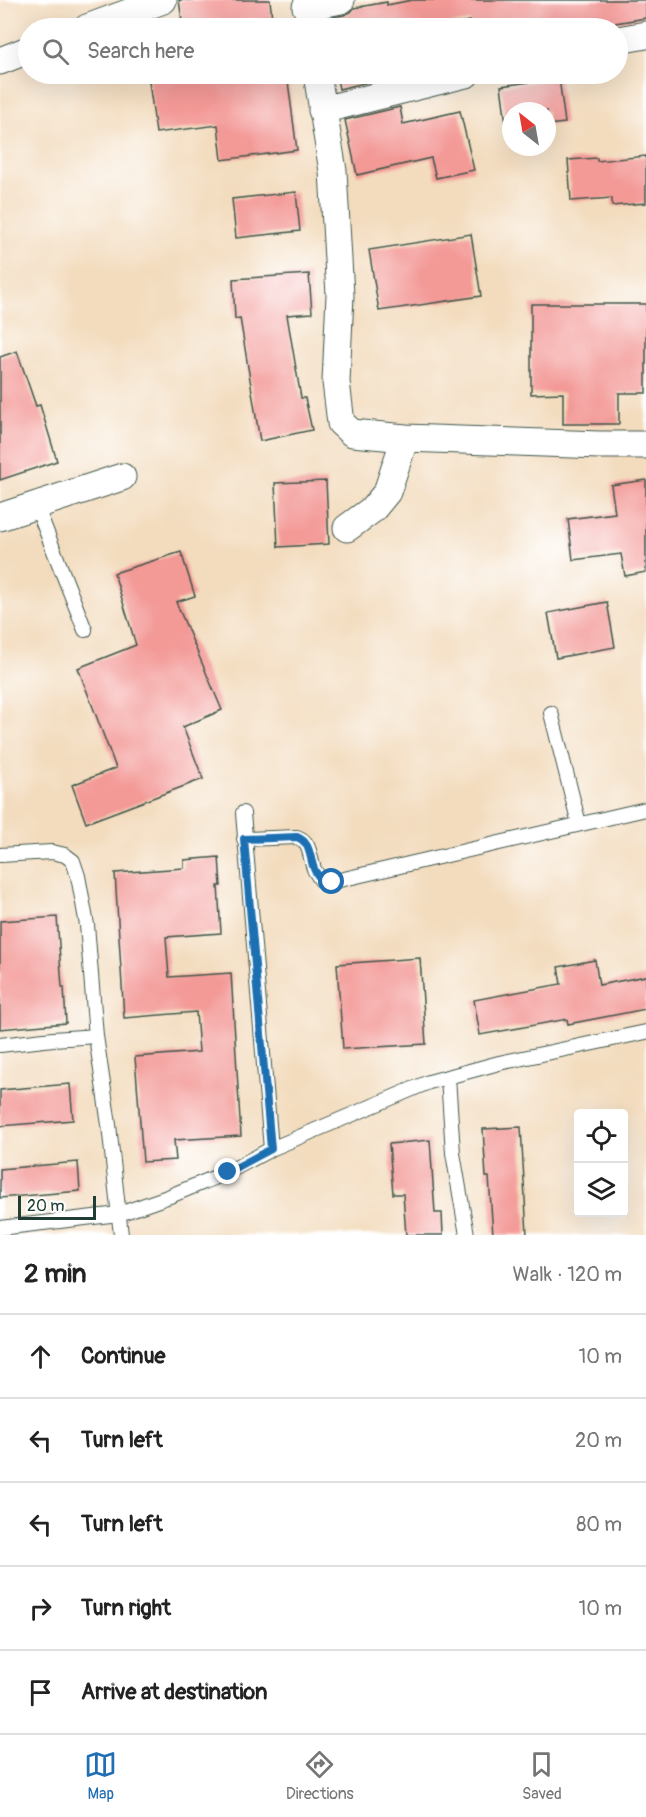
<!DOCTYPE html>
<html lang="en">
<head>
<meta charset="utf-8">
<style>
  :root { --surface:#fff; --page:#f6f6f6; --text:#222; --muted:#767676; --line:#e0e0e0; --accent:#1f6fb2 }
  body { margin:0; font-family:Pangolin,sans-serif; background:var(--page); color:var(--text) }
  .controls { position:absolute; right:18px; bottom:18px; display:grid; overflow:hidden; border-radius:6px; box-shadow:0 6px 24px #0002 }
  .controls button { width:54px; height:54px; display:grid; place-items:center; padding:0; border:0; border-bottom:2px solid var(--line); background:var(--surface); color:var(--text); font:30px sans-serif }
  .compass { position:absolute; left:502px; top:102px; width:54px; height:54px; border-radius:50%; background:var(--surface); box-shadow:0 6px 24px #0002; rotate:329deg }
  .scale { position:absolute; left:18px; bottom:15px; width:78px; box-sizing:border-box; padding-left:6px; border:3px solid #1f3d34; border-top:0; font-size:16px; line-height:21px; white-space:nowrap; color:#1f3d34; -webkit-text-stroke:4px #fff; paint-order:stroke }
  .stop { position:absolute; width:18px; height:18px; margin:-14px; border:4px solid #1f6fb2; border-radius:50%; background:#fff }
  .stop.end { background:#1f6fb2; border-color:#fff; box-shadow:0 2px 6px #0008 }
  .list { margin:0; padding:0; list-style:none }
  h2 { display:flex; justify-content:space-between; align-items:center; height:78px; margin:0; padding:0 24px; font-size:26px }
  h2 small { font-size:20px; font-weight:400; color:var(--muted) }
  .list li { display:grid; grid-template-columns:39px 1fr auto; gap:18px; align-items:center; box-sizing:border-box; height:84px; padding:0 24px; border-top:2px solid var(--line) }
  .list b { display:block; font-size:22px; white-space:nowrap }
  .list em { font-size:20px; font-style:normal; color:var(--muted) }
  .icon { flex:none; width:33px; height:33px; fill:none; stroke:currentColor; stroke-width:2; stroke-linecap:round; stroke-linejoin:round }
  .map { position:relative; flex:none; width:646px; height:1235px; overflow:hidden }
  .search { position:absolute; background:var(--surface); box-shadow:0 6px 24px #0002; left:18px; right:18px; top:18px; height:66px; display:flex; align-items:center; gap:15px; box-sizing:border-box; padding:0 21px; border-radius:33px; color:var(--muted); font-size:22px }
  .sheet { height:498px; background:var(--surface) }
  nav { display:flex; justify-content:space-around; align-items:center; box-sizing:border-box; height:84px; border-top:2px solid var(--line); background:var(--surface); font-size:16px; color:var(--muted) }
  nav a { display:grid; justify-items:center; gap:3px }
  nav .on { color:var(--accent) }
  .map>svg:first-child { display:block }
  .building { fill:#f39996 }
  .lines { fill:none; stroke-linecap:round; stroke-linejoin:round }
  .lane-casing { stroke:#3f5549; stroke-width:16 }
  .street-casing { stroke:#3f5549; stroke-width:29 }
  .lane { stroke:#fff; stroke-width:14 }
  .street { stroke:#fff; stroke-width:27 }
  .route { stroke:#1f6fb2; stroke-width:8 }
</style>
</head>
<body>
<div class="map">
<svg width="646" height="1235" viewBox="0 0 646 1235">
  <rect width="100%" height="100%" fill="#fff"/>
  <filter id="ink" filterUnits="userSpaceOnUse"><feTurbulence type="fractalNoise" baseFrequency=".0167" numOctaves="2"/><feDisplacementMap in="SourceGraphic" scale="12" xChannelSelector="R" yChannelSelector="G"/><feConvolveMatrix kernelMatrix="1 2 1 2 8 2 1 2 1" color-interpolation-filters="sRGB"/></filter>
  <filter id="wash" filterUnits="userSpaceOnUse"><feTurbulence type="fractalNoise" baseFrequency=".008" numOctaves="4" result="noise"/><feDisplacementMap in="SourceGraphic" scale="24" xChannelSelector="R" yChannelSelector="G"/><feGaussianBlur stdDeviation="1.35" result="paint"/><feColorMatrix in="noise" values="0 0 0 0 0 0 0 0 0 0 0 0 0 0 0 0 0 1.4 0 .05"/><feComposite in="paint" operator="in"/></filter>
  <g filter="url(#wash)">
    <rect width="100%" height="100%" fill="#f3dcbe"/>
    <g id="blocks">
      <g class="building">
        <path d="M179,0h91l3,28h-44v-2l-19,2h-27z"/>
        <path d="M412,0h234v18l-62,10h-113l-1,-7 -39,7h-130v-6h8l35,-7 7,-3 3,-4 33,-6v3z"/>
        <path d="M148,74h139l10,76 -75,10 -4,-35 -62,8z"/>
        <path d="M336,74h56l1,2 -54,13z"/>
        <path d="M559,78l6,45 -18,2v-14h-36v20h-4l-6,-45z"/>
        <path d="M400,107l3,17 57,-13 14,59 -38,8 -5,-20 -74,17 -12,-55z"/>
        <path d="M646,156v47l-34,3v-8l-41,3 -3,-41 29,-2v3z"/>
        <path d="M296,192l4,39 -64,7 -4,-39z"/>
        <path d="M471,234l10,62 -102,15 -10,-61z"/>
        <path d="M309,274l3,39 -25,2 14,83h4l7,32 -52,11 -20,-123 -5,1 -2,-40z"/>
        <path d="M531,304h115v89h-27v31h-56v-31l-32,1z"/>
        <path d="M17,351l19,55 4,-1 17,56 -57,19v-123z"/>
        <path d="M646,480v92l-21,4 -4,-22 -48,6 -5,-41 47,-6 -4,-28z"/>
        <path d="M326,481l3,63 -51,3 -3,-64z"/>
        <path d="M181,552l14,44 -19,6 46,108 -39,17 20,52 -117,44 -14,-38 44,-17 -38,-100 58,-23 -22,-72z"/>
        <path d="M607,602l8,45 -59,11 -8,-45z"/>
        <path d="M219,857l2,29h-3l3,47 -55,4 3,40 62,-4 10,163 -67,4 2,20 -33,2 -8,-105 64,-5 -3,-40 -72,6 -9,-145 69,-5v-8z"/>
        <path d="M57,917l5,70h2l2,36 -66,6v-108z"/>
        <path d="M420,958l6,86 -83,5 -6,-85z"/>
        <path d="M595,960l4,25 47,-9v33l-78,15 -1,-5 -87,16 -6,-35 87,-16 -3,-17z"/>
        <path d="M70,1084l3,36 -73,6v-36z"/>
        <path d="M521,1127l6,108h-34l-4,-58h-3l-3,-48z"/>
        <path d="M430,1140l5,73h7l1,22h-37l-3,-41h-10l-4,-50z"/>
        <path d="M78,1162l2,29 -80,7v-29z"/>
      </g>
    </g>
  </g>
  <g filter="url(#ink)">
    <use href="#blocks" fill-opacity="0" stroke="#3f5549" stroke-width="1.5"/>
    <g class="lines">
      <g class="lane-casing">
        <g id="lane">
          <path d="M36,505l49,125"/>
          <path d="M551,713l28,111"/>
          <path d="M243,813l28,336"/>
          <path d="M244,839l53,-2c15,5 12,22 18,34 2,3 4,6 6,9l10,2 315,-73"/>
          <path d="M0,855l52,-3 13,3 8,6 5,15 9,49 9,111 13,89 12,110"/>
          <path d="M0,1045l53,-6 43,-3"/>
          <path d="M448,1077l5,76 14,82"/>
          <path d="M0,1228l119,-14 51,-18 58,-24 43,-23 158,-67 70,-19 147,-31"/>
        </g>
      </g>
      <g class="street-casing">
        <g id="street">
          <path d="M306,7l35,-7"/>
          <path d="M87,28l76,-28"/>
          <path d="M618,40l28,-5"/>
          <path d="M0,61l28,-11"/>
          <path d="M317,74l16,97 7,124 -4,87 5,41 11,10 53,5 195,7h46"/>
          <path d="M322,110l144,-36"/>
          <path d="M0,517l122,-40"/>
          <path d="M347,528l26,-19 14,-17 18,-54"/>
        </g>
      </g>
      <use href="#lane" class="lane"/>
      <use href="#street" class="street"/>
    </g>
  </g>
  <g class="lines" filter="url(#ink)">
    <path class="route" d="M228,1172l43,-23 -27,-310 53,-2c15,6 12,22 18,34 2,3 4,6 6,9l11,2"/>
  </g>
</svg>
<div class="controls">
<button><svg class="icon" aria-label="locate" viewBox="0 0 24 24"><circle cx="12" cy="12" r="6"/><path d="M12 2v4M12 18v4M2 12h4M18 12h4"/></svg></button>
<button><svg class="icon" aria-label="layers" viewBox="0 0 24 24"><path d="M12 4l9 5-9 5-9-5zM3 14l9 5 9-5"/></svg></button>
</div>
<svg class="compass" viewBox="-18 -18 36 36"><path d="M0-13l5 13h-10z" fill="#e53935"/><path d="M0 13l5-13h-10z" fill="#767676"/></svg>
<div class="scale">20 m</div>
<div class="stop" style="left:332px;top:882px"></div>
<div class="stop end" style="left:228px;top:1172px"></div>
<div class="search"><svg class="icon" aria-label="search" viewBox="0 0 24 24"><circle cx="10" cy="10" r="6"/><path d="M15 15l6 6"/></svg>Search here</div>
</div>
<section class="sheet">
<h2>2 min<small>Walk · 120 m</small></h2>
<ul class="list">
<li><svg class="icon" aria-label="ahead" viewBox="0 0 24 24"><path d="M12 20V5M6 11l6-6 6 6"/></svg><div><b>Continue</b></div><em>10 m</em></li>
<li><svg class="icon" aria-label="left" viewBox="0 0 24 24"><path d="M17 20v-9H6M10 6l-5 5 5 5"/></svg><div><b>Turn left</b></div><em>20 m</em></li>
<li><svg class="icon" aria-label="left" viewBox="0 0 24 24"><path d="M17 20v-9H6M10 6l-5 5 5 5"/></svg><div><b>Turn left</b></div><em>80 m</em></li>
<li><svg class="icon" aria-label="right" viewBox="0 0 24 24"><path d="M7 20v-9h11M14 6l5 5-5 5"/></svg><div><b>Turn right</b></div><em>10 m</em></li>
<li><svg class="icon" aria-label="arrive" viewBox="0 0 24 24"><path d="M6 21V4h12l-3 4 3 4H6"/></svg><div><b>Arrive at destination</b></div></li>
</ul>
</section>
<nav>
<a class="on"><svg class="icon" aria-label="map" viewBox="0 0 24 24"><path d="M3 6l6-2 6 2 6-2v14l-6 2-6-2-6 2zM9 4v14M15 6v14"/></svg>Map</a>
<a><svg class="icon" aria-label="directions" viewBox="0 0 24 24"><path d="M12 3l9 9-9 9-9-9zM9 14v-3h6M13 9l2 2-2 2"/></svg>Directions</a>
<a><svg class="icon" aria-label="saved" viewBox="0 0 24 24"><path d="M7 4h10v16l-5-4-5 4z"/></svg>Saved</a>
</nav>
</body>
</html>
